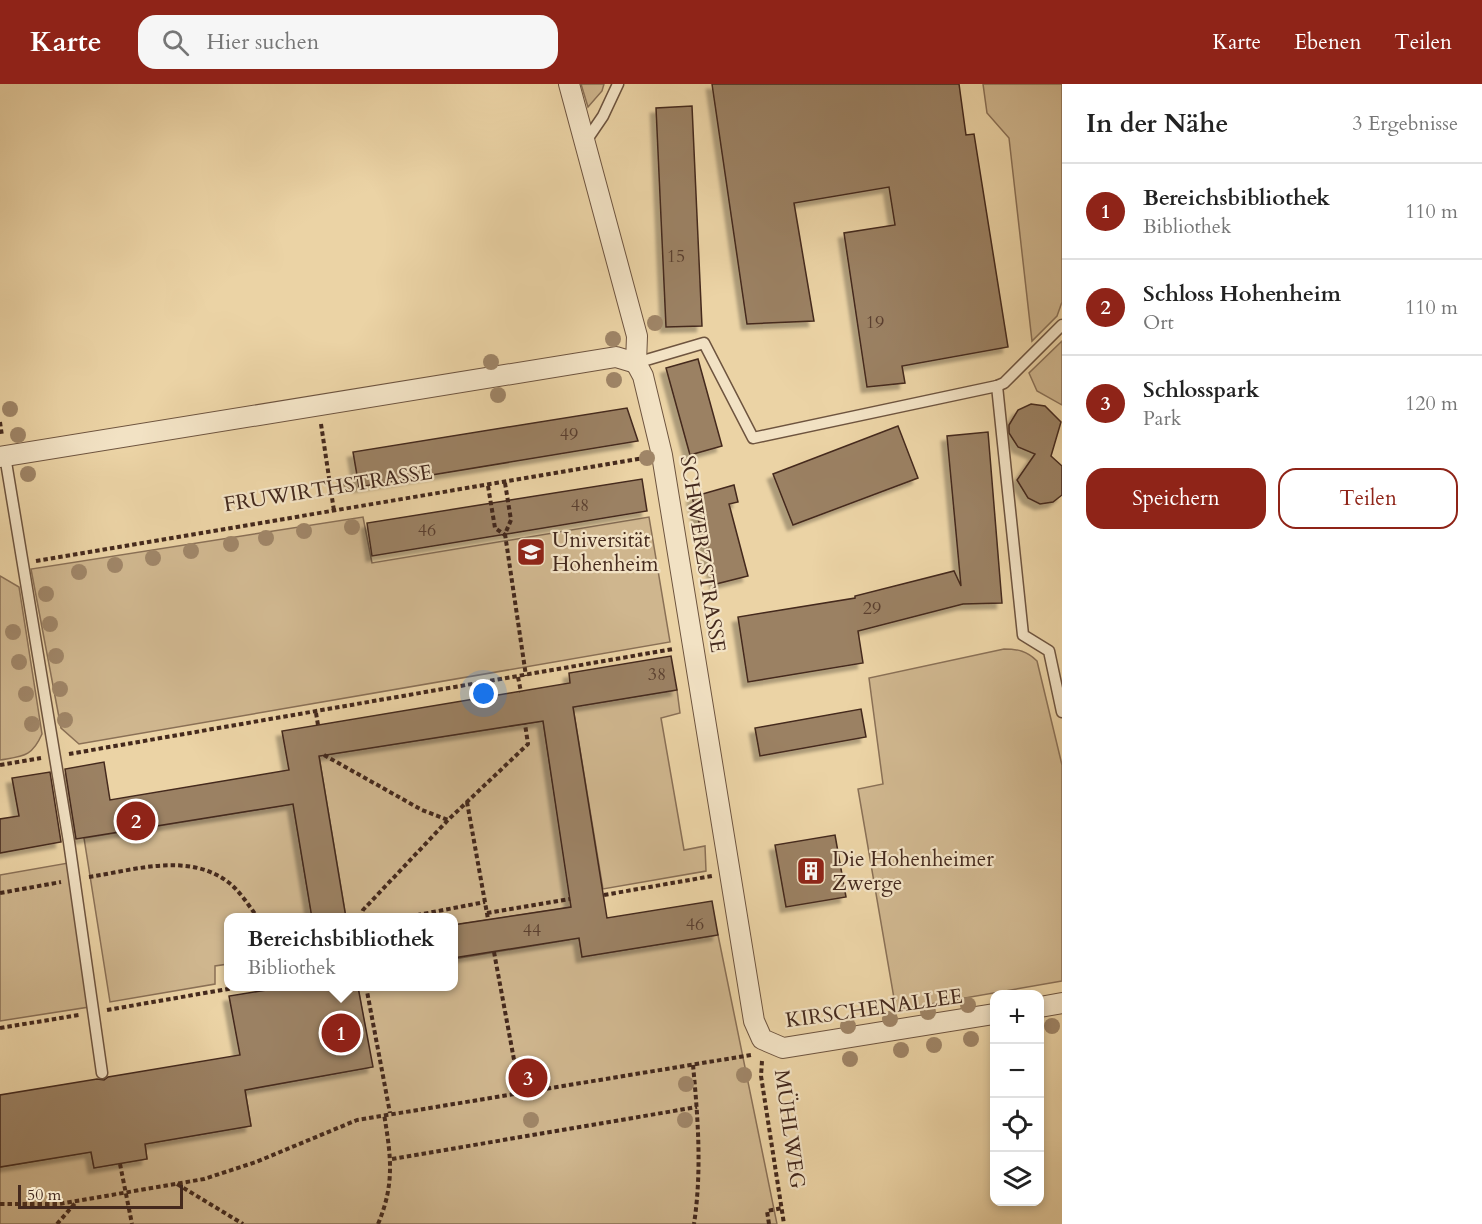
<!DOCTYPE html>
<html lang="de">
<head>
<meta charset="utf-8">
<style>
  :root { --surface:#fff; --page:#f6f6f6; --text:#222; --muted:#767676; --line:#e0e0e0; --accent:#8f2418 }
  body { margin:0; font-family:Cardo,serif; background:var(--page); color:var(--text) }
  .controls { position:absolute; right:18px; bottom:18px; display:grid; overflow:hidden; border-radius:12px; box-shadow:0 3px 9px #0003 }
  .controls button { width:54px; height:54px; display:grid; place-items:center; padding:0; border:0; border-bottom:2px solid var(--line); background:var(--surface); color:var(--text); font:30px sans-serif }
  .scale { position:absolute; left:18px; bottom:15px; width:165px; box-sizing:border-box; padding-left:6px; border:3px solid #44291d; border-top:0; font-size:16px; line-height:21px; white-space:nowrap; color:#44291d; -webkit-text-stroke:4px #f2e2c4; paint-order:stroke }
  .you { position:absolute; left:484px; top:610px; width:21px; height:21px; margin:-15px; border:4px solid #fff; border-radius:50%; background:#1a73e8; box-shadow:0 0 0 9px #1a73e833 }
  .badge { display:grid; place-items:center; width:39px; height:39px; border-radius:50%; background:var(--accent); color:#fff; font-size:20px; font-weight:700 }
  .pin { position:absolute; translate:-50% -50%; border:3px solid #fff; box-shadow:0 2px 6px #0006 }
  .popup { position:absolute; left:224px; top:829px; width:234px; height:78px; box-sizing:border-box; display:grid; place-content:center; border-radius:12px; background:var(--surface); filter:drop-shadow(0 2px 4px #0005); font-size:20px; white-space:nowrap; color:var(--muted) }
  .popup b { font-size:22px; color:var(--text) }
  .popup::after { content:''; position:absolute; left:50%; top:100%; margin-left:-12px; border:12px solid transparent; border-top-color:var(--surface) }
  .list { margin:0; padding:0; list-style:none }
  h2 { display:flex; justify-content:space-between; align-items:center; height:78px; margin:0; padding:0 24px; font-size:26px }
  h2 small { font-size:20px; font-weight:400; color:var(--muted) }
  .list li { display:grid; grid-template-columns:39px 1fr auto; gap:18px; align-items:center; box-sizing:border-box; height:96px; padding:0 24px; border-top:2px solid var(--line) }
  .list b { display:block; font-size:22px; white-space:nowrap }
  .list p { margin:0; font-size:20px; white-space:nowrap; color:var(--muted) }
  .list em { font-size:20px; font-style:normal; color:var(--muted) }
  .actions { display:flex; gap:12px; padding:18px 24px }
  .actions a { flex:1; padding:14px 0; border:2px solid var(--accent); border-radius:18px; text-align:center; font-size:21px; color:var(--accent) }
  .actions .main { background:var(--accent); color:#fff }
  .icon { flex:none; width:33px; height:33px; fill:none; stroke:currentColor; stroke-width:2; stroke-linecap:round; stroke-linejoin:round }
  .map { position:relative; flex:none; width:1062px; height:1140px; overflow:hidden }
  header { display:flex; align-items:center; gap:36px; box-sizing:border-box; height:84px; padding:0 30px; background:var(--accent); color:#fff }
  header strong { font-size:28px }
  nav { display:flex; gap:33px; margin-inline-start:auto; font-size:21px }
  .search { width:420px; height:54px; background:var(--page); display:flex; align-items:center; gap:15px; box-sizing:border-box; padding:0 21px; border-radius:18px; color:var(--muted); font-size:22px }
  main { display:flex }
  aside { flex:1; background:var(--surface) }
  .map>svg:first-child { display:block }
  .green { fill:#cfb68e; stroke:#8a7056; stroke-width:1.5 }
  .building { fill:#9b8164; stroke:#44291d; stroke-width:1.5; filter:url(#shadow) }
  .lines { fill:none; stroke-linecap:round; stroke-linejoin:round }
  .lane-casing { stroke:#6e543f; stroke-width:13 }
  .street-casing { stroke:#6e543f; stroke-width:22 }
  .path { stroke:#44291d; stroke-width:4; stroke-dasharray:4.5 3; stroke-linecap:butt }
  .lane { stroke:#f2e2c4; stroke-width:10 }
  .street { stroke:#f2e2c4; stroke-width:20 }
  .tree { fill:#9f8567 }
  .labels { text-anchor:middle; stroke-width:4.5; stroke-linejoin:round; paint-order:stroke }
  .number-label { font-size:18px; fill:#5a3f2f }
  .street-label { font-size:21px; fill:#44291d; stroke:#f2e2c4 }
  .poi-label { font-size:21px; fill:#44291d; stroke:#f2e2c4; text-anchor:start }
</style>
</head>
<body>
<header>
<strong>Karte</strong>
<div class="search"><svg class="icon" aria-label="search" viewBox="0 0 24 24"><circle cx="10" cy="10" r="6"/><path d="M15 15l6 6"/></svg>Hier suchen</div>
<nav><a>Karte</a><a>Ebenen</a><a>Teilen</a></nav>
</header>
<main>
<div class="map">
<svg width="1062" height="1140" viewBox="0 0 1062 1140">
  <defs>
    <filter id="shadow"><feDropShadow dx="-5.5" dy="5.5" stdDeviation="1.5" flood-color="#0004"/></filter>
  </defs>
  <rect width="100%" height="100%" fill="#ebd3a5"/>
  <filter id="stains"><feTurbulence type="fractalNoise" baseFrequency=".00333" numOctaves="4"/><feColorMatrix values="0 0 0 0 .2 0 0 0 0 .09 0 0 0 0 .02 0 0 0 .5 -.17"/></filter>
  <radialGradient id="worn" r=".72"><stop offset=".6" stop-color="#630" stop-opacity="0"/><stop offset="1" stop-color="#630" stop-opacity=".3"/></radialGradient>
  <g class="green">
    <path d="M581,0h23l-2,7 -14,16z"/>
    <path d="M983,0h79v218l-5,14 -25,25 -23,-203 -22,-25z"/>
    <path d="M1062,257v64l-25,-14 -8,-18z"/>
    <path d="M363,433l9,46 277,-46 21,125 -591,102 -18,-16 -30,-159z"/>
    <path d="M0,492l19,11 23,147c-10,23 -19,22 -42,26z"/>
    <path d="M1004,565c14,0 23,2 33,12l25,104v216l-166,29 -38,-221 25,-5 -14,-106z"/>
    <path d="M677,606l3,23 -19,5 23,132 21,-4 1,25 -103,18 -30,-182z"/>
    <path d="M543,637l29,186 -118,18v-7l-108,-1 -27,-161z"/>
    <path d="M293,720l19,113 -84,1v46l-13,2v18l-105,18 -26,-164z"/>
    <path d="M68,779l21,144 -89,14v-146z"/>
    <path d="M718,851l59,289h-777v-57l91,-15 3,16 53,-9 -2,-15 106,-18 -6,-36 127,-23 -14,-80 96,-1v-27l125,-21 3,19z"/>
  </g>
  <g class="building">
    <path d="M712,0h247l7,51 8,-1 34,213 -106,19 3,17 -38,4 -23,-154 51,-8 -6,-38 -95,16 20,118 -67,3z"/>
    <path d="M692,22l10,220 -36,1 -10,-219z"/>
    <path d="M698,275l24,87 -32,9 -24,-87z"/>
    <path d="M1031,320l14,2 16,16 -10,34 11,10v29l-9,7 -13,2 -12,-6 -11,-18 18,-26 -17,-7 -9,-14v-8l9,-15z"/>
    <path d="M627,324l11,33 -279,46 -6,-35z"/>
    <path d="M898,342l20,52 -125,47 -20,-51z"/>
    <path d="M988,348l14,171 -39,1 -105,27 5,32 -115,19 -10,-65 117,-19v-2l99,-25 7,15 -14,-150z"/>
    <path d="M642,395l5,32 -275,45 -5,-33z"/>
    <path d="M734,401l4,17 -9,2 19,72 -32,8 -24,-87z"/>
    <path d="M671,572l6,34 -104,17 34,211 105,-17 6,34 -136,22 -3,-19 -126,20v-33l118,-18 -28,-186 -224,35 27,162h-34l-19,-114 -217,35 -11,-70 39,-7 6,38 179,-30 -7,-39 288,-48 -1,-10z"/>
    <path d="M861,625l5,28 -106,19 -5,-28z"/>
    <path d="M50,688l11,70 -61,11v-34l19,-3 -7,-38z"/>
    <path d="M835,751l11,62 -60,10 -11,-62z"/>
    <path d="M285,903h73l15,80 -128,23 6,36 -106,18 2,15 -53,9 -3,-16 -91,15v-72l97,-16 7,1 4,-3 132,-22 -11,-59z"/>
  </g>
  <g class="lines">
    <g class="lane-casing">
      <g id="lane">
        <path d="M586,57l17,-25 15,-32"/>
        <path d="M636,279l68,-20 49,95 244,-52 7,-3 58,-58"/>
        <path d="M997,302l26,249 26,16 13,61"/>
        <path d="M5,372l64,386 33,231"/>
      </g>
    </g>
    <g class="street-casing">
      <g id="street">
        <path d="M569,0l68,252 -1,27 7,13 19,79 92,566 8,18 21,9 211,-34"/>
        <path d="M0,373l616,-100 20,6"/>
        <path d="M1040,923l22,-4"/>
      </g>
    </g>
    <g class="path">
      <path d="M0,338l2,14"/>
      <path d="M321,340l13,87"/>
      <path d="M505,399l6,37 -6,14 21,142"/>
      <path d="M488,402l7,42 10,7"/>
      <path d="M36,477l608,-103"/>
      <path d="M518,593l3,15"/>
      <path d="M316,629l2,12"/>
      <path d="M69,670l604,-105"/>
      <path d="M324,671l98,55 26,10"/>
      <path d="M0,681l41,-7"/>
      <path d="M467,718l21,117"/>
      <path d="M89,793c46,-7 99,-25 139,5 12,9 21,24 30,36"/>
      <path d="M0,809l61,-11"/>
      <path d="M604,811l108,-19"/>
      <path d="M487,829l83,-14"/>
      <path d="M360,834l3,-8 85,-90 80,-76 -3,-20"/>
      <path d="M402,834l83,-16"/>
      <path d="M494,868l26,140"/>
      <path d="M366,902l24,127"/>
      <path d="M107,926l138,-24"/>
      <path d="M0,944l79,-13"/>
      <path d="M762,977l-1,15 23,148"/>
      <path d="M693,981c5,53 9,106 1,159"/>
      <path d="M392,1075l305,-52"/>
      <path d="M120,1080l12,60"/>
      <path d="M177,1100l66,40"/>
      <path d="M0,1120h59l145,-25 52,-17 101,-42 394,-65"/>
      <path d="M57,1140l20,-23"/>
      <path d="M378,1140c17,-40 13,-68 6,-110"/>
      <path d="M769,1140l-2,-13 15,-3"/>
    </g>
    <use href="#lane" class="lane"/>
    <use href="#street" class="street"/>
  </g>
  <g class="tree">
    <circle cx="655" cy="239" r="8"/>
    <circle cx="613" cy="255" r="8"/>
    <circle cx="491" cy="278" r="8"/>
    <circle cx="614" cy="296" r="8"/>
    <circle cx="498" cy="311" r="8"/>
    <circle cx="10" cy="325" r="8"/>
    <circle cx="18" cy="351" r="8"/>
    <circle cx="647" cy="374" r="8"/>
    <circle cx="28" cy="390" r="8"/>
    <circle cx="344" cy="402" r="8"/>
    <circle cx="352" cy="443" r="8"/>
    <circle cx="304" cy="447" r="8"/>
    <circle cx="266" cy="454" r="8"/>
    <circle cx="231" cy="460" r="8"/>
    <circle cx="191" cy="467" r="8"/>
    <circle cx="153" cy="474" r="8"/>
    <circle cx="115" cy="481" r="8"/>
    <circle cx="79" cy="488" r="8"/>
    <circle cx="46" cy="510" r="8"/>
    <circle cx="50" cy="540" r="8"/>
    <circle cx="13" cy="548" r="8"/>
    <circle cx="56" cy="572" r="8"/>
    <circle cx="19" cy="578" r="8"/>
    <circle cx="60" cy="605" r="8"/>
    <circle cx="26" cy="610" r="8"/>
    <circle cx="65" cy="636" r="8"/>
    <circle cx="32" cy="640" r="8"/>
    <circle cx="968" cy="921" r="8"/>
    <circle cx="928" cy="928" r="8"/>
    <circle cx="890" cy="935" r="8"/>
    <circle cx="848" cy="942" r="8"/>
    <circle cx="1052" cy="942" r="8"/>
    <circle cx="971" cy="955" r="8"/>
    <circle cx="934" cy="961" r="8"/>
    <circle cx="901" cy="966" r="8"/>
    <circle cx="850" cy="975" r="8"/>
    <circle cx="744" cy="991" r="8"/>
    <circle cx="686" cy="1000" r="8"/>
    <circle cx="531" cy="1036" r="8"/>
    <circle cx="685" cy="1036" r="8"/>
  </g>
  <defs>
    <g id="university-square" transform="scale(1.5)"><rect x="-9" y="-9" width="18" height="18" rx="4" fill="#8f2418" stroke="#f2e2c4"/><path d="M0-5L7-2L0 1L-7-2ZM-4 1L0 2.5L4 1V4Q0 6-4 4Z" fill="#fff"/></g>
    <g id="building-square" transform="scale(1.5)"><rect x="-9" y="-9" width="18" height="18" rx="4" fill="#8f2418" stroke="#f2e2c4"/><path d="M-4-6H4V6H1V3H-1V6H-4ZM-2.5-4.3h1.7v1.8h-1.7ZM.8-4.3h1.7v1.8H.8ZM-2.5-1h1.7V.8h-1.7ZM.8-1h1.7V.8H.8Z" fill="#fff"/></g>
  </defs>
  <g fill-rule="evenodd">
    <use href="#university-square" x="531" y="468"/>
    <use href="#building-square" x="811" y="787"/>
  </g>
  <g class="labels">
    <g class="number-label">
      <text x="676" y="178">15</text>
      <text x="875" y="244">19</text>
      <text x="569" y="356">49</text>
      <text x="580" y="427">48</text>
      <text x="427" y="452">46</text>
      <text x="872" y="530">29</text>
      <text x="657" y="596">38</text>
      <text x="695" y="846">46</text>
      <text x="532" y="852">44</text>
    </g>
    <g class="street-label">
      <text transform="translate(328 404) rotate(-9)" y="7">FRUWIRTHSTRASSE</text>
      <text transform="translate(703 470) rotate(81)" y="7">SCHWERZSTRASSE</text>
      <text transform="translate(874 924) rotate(-8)" y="7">KIRSCHENALLEE</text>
      <text transform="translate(790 1045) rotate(82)" y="7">MÜHLWEG</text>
    </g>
    <g class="poi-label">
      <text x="552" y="463">Universität<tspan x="552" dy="24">Hohenheim</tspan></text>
      <text x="832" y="782">Die Hohenheimer<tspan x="832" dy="24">Zwerge</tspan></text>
    </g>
  </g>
  <rect width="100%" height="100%" filter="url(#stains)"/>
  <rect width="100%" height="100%" fill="url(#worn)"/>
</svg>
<div class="controls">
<button>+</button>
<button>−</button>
<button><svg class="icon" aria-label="locate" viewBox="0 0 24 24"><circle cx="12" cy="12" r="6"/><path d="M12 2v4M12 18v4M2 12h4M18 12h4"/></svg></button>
<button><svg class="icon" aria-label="layers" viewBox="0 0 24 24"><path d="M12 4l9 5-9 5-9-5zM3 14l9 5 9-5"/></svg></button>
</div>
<div class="scale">50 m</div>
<div class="you"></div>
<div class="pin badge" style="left:341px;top:949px">1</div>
<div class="popup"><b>Bereichsbibliothek</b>Bibliothek</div>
<div class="pin badge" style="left:136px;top:737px">2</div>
<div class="pin badge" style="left:528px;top:994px">3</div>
</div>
<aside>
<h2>In der Nähe<small>3 Ergebnisse</small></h2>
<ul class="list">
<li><span class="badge">1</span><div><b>Bereichsbibliothek</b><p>Bibliothek</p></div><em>110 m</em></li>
<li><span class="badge">2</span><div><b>Schloss Hohenheim</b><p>Ort</p></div><em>110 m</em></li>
<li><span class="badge">3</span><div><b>Schlosspark</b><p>Park</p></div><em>120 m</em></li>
</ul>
<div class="actions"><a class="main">Speichern</a><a>Teilen</a></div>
</aside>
</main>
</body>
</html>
